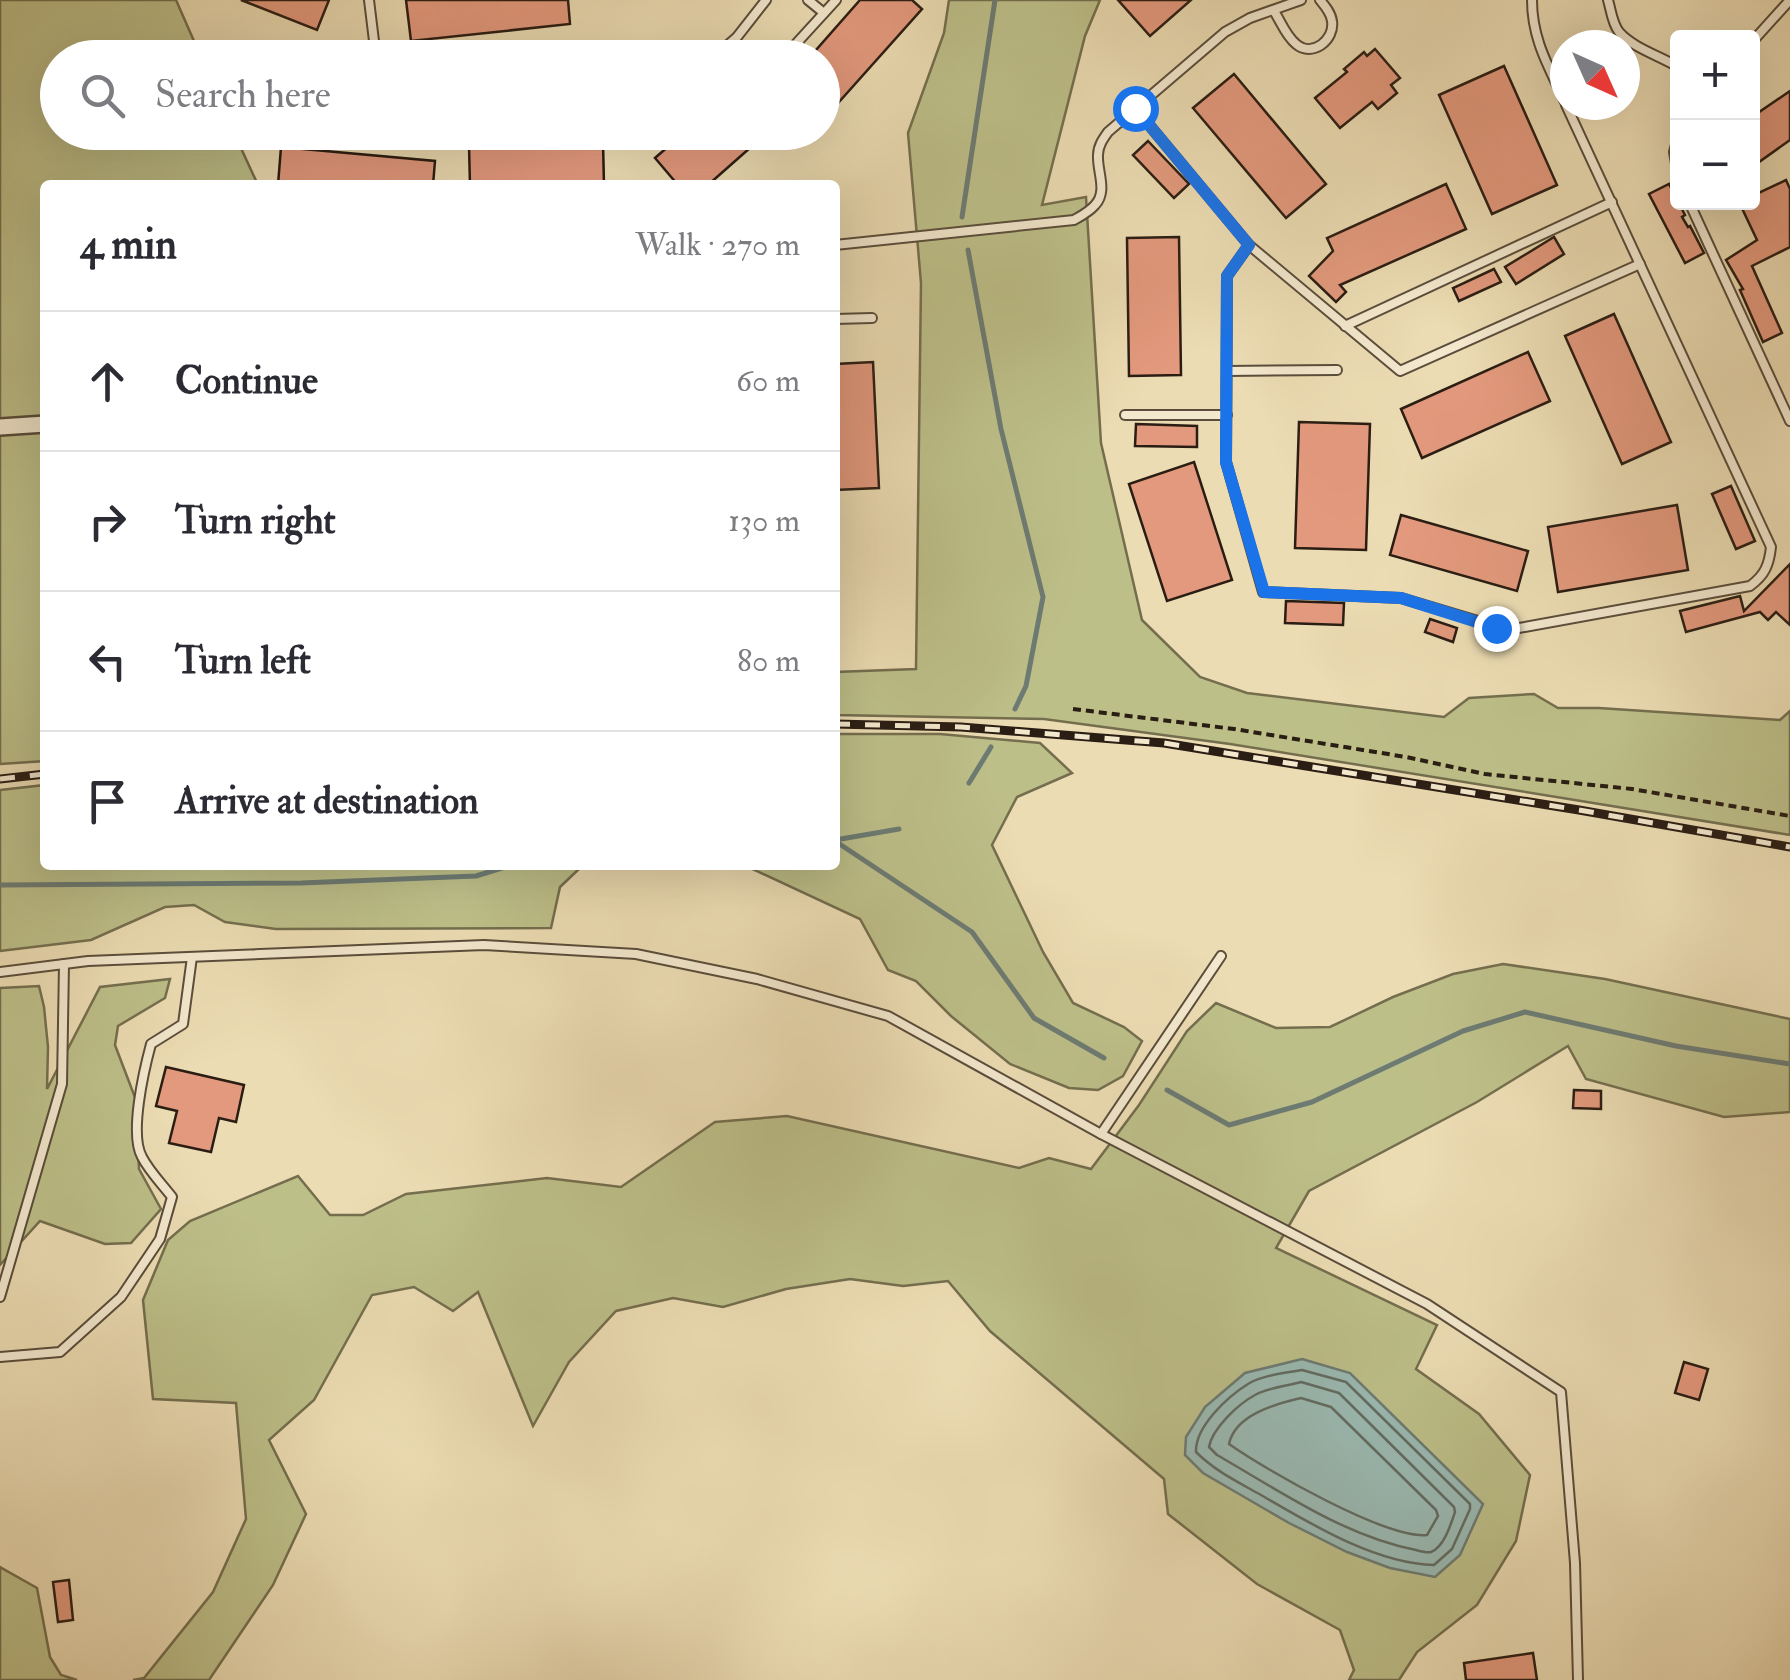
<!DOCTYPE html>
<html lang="en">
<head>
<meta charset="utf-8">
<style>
  :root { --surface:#fff; --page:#f2f2f3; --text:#2b2b33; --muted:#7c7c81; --line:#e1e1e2 }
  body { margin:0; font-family:"IM FELL Double Pica",serif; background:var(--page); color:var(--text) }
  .controls { position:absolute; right:30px; top:30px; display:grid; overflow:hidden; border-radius:10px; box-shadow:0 10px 40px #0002 }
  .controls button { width:90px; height:90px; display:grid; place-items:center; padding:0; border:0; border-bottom:2px solid var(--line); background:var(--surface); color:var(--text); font:50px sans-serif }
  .compass { position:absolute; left:1550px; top:30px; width:90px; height:90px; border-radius:50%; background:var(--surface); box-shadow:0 10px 40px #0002; rotate:135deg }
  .stop { position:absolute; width:30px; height:30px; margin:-22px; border:8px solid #1a73e8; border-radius:50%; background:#fff }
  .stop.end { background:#1a73e8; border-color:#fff; box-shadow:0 2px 10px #0008 }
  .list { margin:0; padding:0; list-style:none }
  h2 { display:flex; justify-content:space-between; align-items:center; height:130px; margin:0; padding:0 40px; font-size:42px }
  h2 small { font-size:32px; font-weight:400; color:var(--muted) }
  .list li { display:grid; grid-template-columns:65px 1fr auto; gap:30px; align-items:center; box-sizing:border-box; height:140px; padding:0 40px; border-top:2px solid var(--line) }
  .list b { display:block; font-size:38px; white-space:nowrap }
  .list em { font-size:32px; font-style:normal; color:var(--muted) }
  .icon { flex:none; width:55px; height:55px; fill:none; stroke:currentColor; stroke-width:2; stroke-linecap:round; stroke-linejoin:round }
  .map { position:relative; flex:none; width:1790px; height:1680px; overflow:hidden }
  .search { position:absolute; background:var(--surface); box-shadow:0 10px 40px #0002; left:40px; top:40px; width:800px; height:110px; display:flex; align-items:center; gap:25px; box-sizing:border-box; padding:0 35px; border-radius:55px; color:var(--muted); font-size:38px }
  .panel { position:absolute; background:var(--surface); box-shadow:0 10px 40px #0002; left:40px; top:180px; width:800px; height:690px; border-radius:10px }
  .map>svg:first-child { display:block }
  .green { fill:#bdbf89; stroke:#746e4e; stroke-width:2.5 }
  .water { fill:#9abab3; stroke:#6d7b73; stroke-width:2.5 }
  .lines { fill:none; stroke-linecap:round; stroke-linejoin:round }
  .shore { stroke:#626c63; stroke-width:2.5 }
  .stream { stroke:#6d7b73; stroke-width:5 }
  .building { fill:#e3997d; stroke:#2a1d13; stroke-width:2.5 }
  .lane-casing { stroke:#5a4d3b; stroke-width:12 }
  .street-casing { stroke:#5a4d3b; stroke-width:20 }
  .path { stroke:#2a1d13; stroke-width:4; stroke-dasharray:8 5; stroke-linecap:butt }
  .lane { stroke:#f3e8ce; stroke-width:8 }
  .street { stroke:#f3e8ce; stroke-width:15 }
  .rail-casing { stroke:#2a1d13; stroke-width:9 }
  .rail { stroke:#f3e8ce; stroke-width:5; stroke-dasharray:15; stroke-linecap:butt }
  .route { stroke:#1a73e8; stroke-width:12 }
</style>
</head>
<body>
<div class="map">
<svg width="1790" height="1680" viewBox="0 0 1790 1680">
  <rect width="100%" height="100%" fill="#ecdcb3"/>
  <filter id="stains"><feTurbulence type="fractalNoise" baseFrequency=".002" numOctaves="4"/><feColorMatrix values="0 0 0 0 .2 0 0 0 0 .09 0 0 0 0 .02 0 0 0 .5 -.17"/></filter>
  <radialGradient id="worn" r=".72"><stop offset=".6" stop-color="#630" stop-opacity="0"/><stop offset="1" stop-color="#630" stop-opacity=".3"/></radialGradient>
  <g class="green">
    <path d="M0,0h176l25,57 -143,1v74l176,1 24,52h-213v576l-45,3z"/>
    <path d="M949,0h151l-15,36 -43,169 44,-8 15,246 41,177 58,57 47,16 197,24 25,-19 65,-4 24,14h41l181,12 10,-9v124l-560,-91 -186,-25 -209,-4v-43l81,-3 5,-386 -13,-150 36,-100z"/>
    <path d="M835,734h105l100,9 32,30 -55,24 -25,48 51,107 30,51 51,24 18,14 -19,35 -25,14 -29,-2 -59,-24 -59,-48 -35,-35 -28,-11 -28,-51 -116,-54h91z"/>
    <path d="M45,785v80h564l-28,2 -21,20 -9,41 -275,1 -51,-7 -31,-17 -29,2 -74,33 -91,11v-161z"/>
    <path d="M1503,964l102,15 185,40v93l-66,5 -138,-38 -18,-33 -91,56 -168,89 -33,57 161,77 -21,44 63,45 51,61 -14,66 -39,64 -60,47 -18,28h-50l5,-10 -14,-40 -83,-46 -89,-70 -4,-35 -174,-148 -42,-50 -45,5 -53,-7 -64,10 -63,18 -50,-9 -57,13 -47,51 -36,64 -55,-134 -25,19 -39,-24 -42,8 -58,105 -45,40 37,74 -33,71 -64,95h-76l11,-2 69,-86 33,-73 -10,-116 -83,-4 -10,-99 25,-60 22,-19 108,-45 32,39h33l43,-21 141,-16 74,9 94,-65 72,-6 232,52 30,-10 42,11 48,-64 48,-74 29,-28 60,25 54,-1 63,-30 60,-23z"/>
    <path d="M170,979l-5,19 -47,28 -3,19 21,55 3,69 22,40 -30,34 -26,1 -65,-23 -40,44v-277l39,-2 5,21 4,40 -1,42 53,-102z"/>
    <path d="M0,1567l37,21 13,69 11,18 16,5h-77z"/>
  </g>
  <path class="water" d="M1302,1359l48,14 133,131 -23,51 -25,22 -45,-9 -43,-16 -58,-29 -86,-50 -18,-18 1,-18 19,-30 40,-34z"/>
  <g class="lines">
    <g class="shore">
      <path d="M1302,1370l44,12 124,122v5l-18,40 -18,16c-58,-1 -123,-41 -173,-70 -23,-13 -46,-24 -65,-43 -1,-25 31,-55 52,-68 14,-9 38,-11 54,-14z"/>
      <path d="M1301,1382l38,11 115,114 1,5c-4,12 -11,35 -24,40 -3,1 -12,-1 -15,-2 -72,-14 -136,-59 -199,-95l-8,-8c3,-18 29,-43 46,-52 12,-7 32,-9 46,-13z"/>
      <path d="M1301,1398l30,9 105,103 2,6 -11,19c-41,4 -161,-65 -198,-91 6,-29 46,-40 72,-46z"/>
    </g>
    <g class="stream">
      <path d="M962,217l33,-217"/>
      <path d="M968,250l33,179 42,168 -17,89 -11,23"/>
      <path d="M969,783l22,-36"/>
      <path d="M835,840l64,-11"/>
      <path d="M835,841l137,91 62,86 70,40"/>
      <path d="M0,885l301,-2 175,-7 36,-11"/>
      <path d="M1167,1090l62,35 83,-23 151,-71 62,-19 151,34 114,18"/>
    </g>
  </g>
  <g class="building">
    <path d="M241,0h88l-12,30z"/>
    <path d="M406,0h162l2,24 -159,17z"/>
    <path d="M860,0h52l10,9 -100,112v-63h-13z"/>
    <path d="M1118,0h73l-41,36z"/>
    <path d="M1375,49l25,29 -9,7 6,8 -19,16 -6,-7 -32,26 -25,-30 32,-26 -3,-3 20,-17 3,4z"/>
    <path d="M1504,66l53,119 -65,29 -53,-119z"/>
    <path d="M1234,74l92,110 -40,34 -93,-110z"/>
    <path d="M1790,91v49l-38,27v-50z"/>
    <path d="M685,132h83l-60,53h-30l-23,-27z"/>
    <path d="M1148,141l41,43 -15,14 -41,-43z"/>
    <path d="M603,142l1,43h-134l-1,-39z"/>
    <path d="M281,147l154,14 -2,24h-155z"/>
    <path d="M1786,180l4,9v58l-38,19 30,67 -19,9 -23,-52 3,-1 -17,-29 31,-20 -18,-38h13v-6z"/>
    <path d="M1446,184l20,45 -126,56 6,7 -10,10 -27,-26 24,-25 -6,-13z"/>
    <path d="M1669,184l16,31 -3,2 6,10 2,-1 14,27 -19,10 -36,-69z"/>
    <path d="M1179,237l2,138 -52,1 -2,-138z"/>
    <path d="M1554,237l10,17 -48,30 -11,-17z"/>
    <path d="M1494,269l7,13 -42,19 -6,-13z"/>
    <path d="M1614,314l57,128 -49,22 -57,-128z"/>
    <path d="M1528,352l22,49 -128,57 -21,-49z"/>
    <path d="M873,362l6,126 -44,2v-126z"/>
    <path d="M1299,422l71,2 -4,126 -71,-2z"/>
    <path d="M1136,424l61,2v21l-62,-1z"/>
    <path d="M1194,462l38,118 -65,21 -38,-117z"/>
    <path d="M1731,486l24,55 -19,8 -24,-55z"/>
    <path d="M1677,505l11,65 -130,22 -10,-65z"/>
    <path d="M1401,515l127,36 -11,40 -127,-36z"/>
    <path d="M1790,564v61l-14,-13 -8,8 -8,-8 -74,20 -6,-21 60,-15 4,15z"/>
    <path d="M1286,601l58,2 -1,22 -58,-2z"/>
    <path d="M1430,619l27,9 -4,14 -28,-10z"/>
    <path d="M166,1067l78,18 -8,37 -17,-4 -8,34 -42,-9 8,-32 -21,-5z"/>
    <path d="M1574,1090l27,1v18l-28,-1z"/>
    <path d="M1684,1362l24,7 -9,31 -24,-7z"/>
    <path d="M69,1580l4,40 -15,2 -5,-40z"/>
    <path d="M1533,1653l4,27h-71l-2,-17z"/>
  </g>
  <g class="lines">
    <g class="lane-casing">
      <g id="lane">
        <path d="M369,0l5,41 4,17"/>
        <path d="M808,0l16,13"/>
        <path d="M1532,0c0,40 17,67 33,102"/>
        <path d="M1608,0c3,10 4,23 11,32 14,16 41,24 59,35"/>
        <path d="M1274,11c7,11 12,25 22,33 16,14 39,-4 36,-23 -1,-8 -7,-15 -12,-21"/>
        <path d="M1752,42l38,-42"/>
        <path d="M713,58l24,-21 29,-37"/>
        <path d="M783,58l53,-58"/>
        <path d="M1135,108l114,137 151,126 240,-107"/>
        <path d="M1678,137l-4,15 4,23"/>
        <path d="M1689,202l101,219"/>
        <path d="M835,245l239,-25c7,-4 15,-8 21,-15 13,-14 2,-33 3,-50 0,-9 5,-16 10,-23l117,-100 25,-14 51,-18"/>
        <path d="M1249,245l-22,31 -1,186 37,130 138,6 107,32 242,-44c15,-11 19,-21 21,-39l-205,-442"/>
        <path d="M835,319l37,-1"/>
        <path d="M1345,326l267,-124"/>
        <path d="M1227,371l110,-1"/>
        <path d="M1125,415h102"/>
        <path d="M0,972l88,-11 396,-16 152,9 121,25 131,37 213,118 326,170 134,88 14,171 3,117"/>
        <path d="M1101,1134l120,-178"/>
        <path d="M0,1297l62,-213 2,-120"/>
        <path d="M0,1357l60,-5 61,-55 39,-58 12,-42c-10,-13 -23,-26 -30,-40 -13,-23 2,-87 9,-113l32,-20 9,-67"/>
      </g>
    </g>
    <g class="street-casing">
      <path id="street" d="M0,427l45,-3"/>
    </g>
    <path class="path" d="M1073,709l161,20 172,28 79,17 147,15 158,27"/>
    <use href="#lane" class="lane"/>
    <use href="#street" class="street"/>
    <g class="rail-casing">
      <g id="rail">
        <path d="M835,724l126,3 203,16 415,67 211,37"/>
        <path d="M0,779l45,-5"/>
      </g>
    </g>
    <use href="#rail" class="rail"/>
  </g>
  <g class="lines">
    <path class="route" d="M1135,108l114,137 -22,31 -1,186 38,130 137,6 95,30"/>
  </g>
  <rect width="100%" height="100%" filter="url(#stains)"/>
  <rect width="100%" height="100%" fill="url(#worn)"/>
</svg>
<div class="controls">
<button>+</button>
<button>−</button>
</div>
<svg class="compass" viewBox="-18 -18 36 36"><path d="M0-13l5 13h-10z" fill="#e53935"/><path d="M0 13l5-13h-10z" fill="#7c7c81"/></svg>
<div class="stop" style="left:1135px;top:108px"></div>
<div class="stop end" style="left:1496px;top:628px"></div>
<div class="search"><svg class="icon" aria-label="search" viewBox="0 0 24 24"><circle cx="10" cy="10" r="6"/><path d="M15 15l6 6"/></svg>Search here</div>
<section class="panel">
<h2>4 min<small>Walk · 270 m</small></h2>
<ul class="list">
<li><svg class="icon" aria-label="ahead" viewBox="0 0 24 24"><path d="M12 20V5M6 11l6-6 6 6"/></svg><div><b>Continue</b></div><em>60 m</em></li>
<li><svg class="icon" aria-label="right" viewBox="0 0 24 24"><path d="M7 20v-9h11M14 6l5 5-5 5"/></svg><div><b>Turn right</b></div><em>130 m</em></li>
<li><svg class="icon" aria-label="left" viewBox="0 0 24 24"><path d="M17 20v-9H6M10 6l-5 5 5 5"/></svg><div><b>Turn left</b></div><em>80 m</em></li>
<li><svg class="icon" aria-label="arrive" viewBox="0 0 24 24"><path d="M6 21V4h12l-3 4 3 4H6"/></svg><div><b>Arrive at destination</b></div></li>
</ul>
</section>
</div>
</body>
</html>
